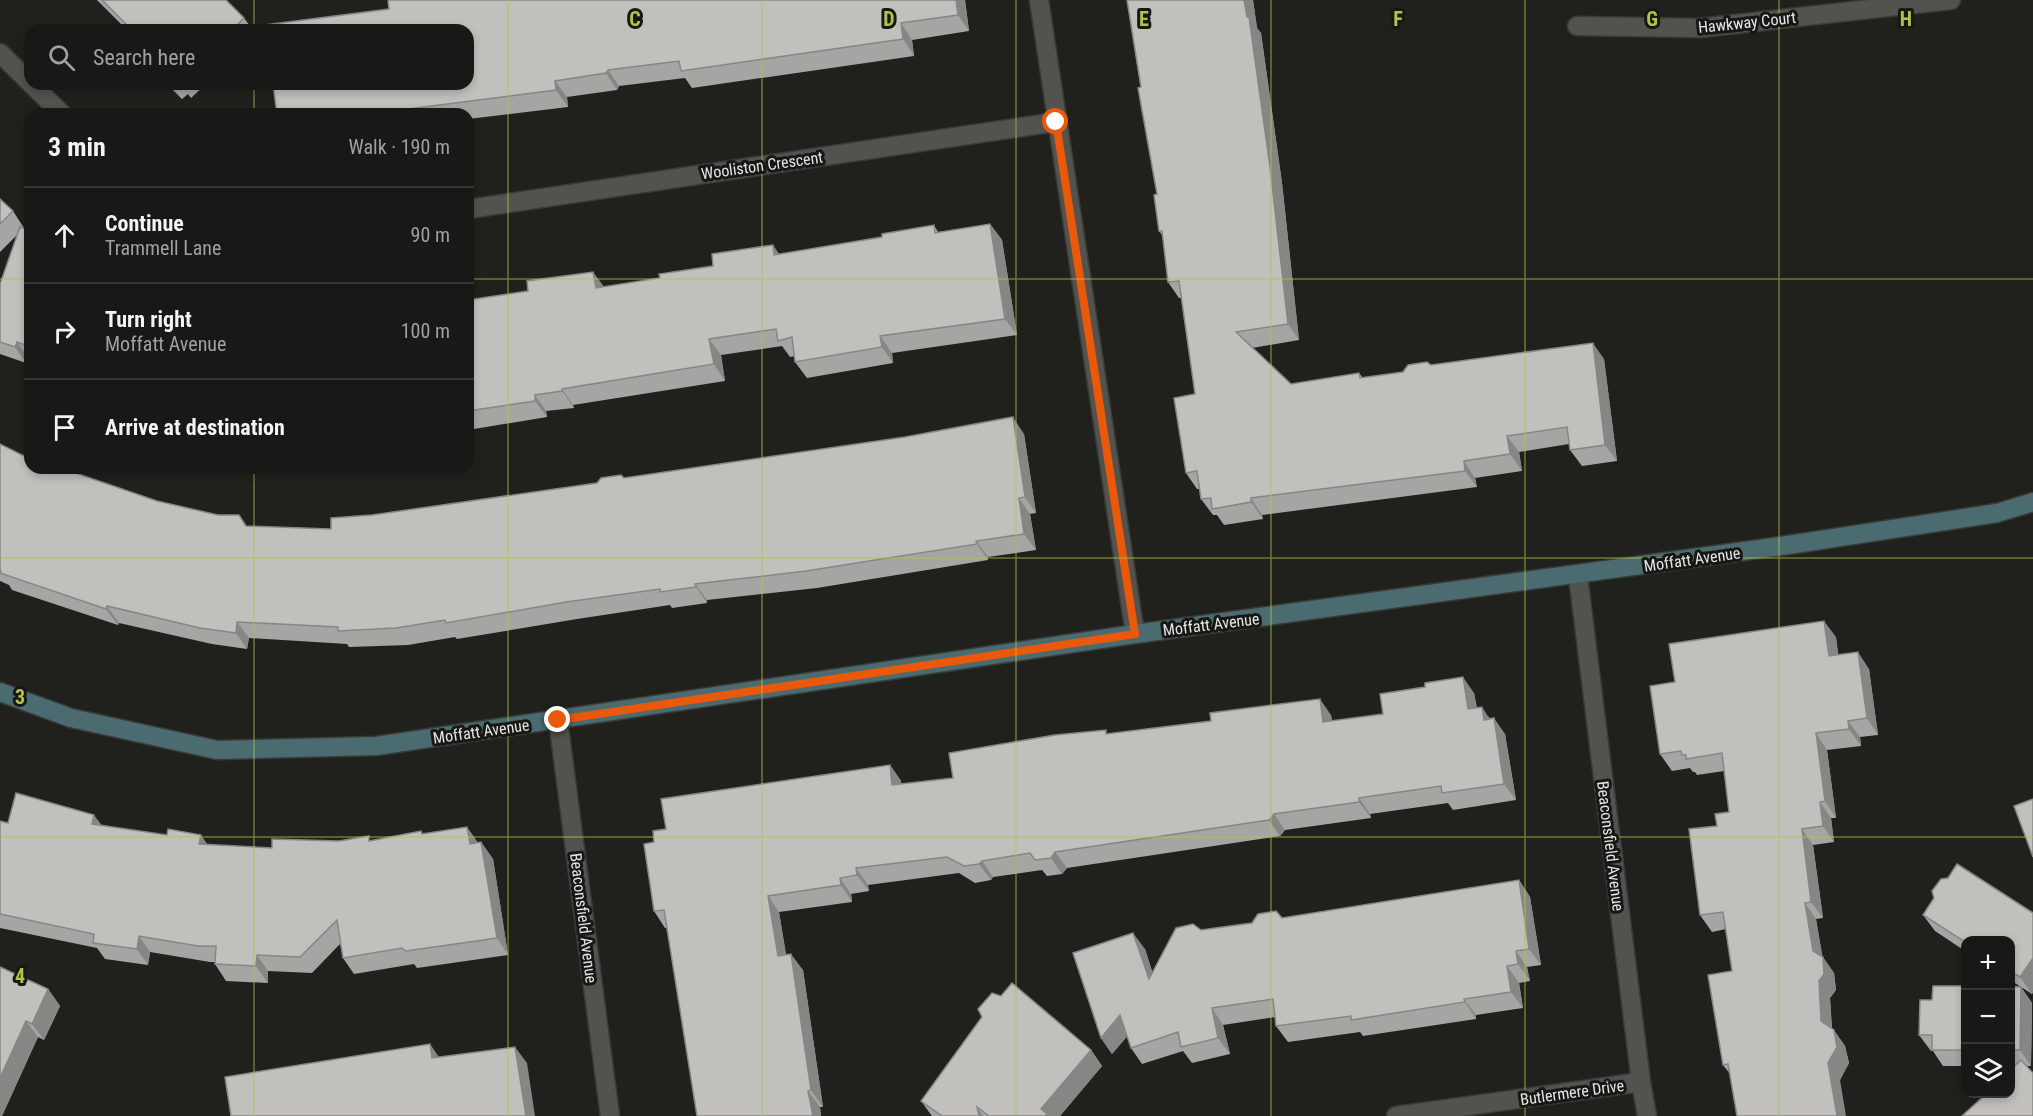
<!DOCTYPE html>
<html lang="en">
<head>
<meta charset="utf-8">
<style>
  :root { --surface:#181816; --page:#21211f; --text:#f1f3f6; --muted:#9fa0a1; --line:#363735 }
  body { margin:0; font-family:"Roboto Condensed",sans-serif; background:var(--page); color:var(--text) }
  .controls { position:absolute; right:18px; bottom:18px; display:grid; overflow:hidden; border-radius:12px; box-shadow:0 3px 9px #0003 }
  .controls button { width:54px; height:54px; display:grid; place-items:center; padding:0; border:0; border-bottom:2px solid var(--line); background:var(--surface); color:var(--text); font:30px sans-serif }
  .stop { position:absolute; width:18px; height:18px; margin:-14px; border:4px solid #ea580c; border-radius:50%; background:#fff }
  .stop.end { background:#ea580c; border-color:#fff; box-shadow:0 2px 6px #0008 }
  .list { margin:0; padding:0; list-style:none }
  h2 { display:flex; justify-content:space-between; align-items:center; height:78px; margin:0; padding:0 24px; font-size:26px }
  h2 small { font-size:20px; font-weight:400; color:var(--muted) }
  .list li { display:grid; grid-template-columns:39px 1fr auto; gap:18px; align-items:center; box-sizing:border-box; height:96px; padding:0 24px; border-top:2px solid var(--line) }
  .list b { display:block; font-size:22px; white-space:nowrap }
  .list p { margin:0; font-size:20px; white-space:nowrap; color:var(--muted) }
  .list em { font-size:20px; font-style:normal; color:var(--muted) }
  .icon { flex:none; width:33px; height:33px; fill:none; stroke:currentColor; stroke-width:2; stroke-linecap:round; stroke-linejoin:round }
  .map { position:relative; flex:none; width:2033px; height:1116px; overflow:hidden }
  .search { position:absolute; background:var(--surface); box-shadow:0 3px 9px #0003; left:24px; top:24px; width:450px; height:66px; display:flex; align-items:center; gap:15px; box-sizing:border-box; padding:0 21px; border-radius:18px; color:var(--muted); font-size:22px }
  .panel { position:absolute; background:var(--surface); box-shadow:0 3px 9px #0003; left:24px; top:108px; width:450px; height:366px; border-radius:18px }
  .map>svg:first-child { display:block }
  .lines { fill:none; stroke-linecap:round; stroke-linejoin:round }
  .street-casing { stroke:#3a3a38; stroke-width:21 }
  .secondary-casing { stroke:#3a3a38; stroke-width:21 }
  .street { stroke:#52524f; stroke-width:18 }
  .secondary { stroke:#4a6c71; stroke-width:18 }
  .wall { fill:#a6a5a3 }
  .shaded-wall { fill:#878684 }
  .building { fill:#c1c0bd; stroke:#878684; stroke-width:1.5 }
  .route { stroke:#ea580c; stroke-width:8 }
  .grid { fill:none; stroke:#b3c24b; stroke-width:1.5; stroke-opacity:0.55 }
  .labels { text-anchor:middle; stroke-width:6; stroke-linejoin:round; paint-order:stroke }
  .street-label { font-size:16px; fill:#e5e5e3; stroke:#171714 }
  .grid-label { font-size:20px; text-anchor:middle; font-weight:bold; fill:#b3c24b; stroke:#171714; stroke-width:6; stroke-linejoin:round; paint-order:stroke }
</style>
</head>
<body>
<div class="map">
<svg width="2033" height="1116" viewBox="0 0 2033 1116">
  <rect width="100%" height="100%" fill="#20201d"/>
  <g class="lines">
    <g class="street-casing">
      <g id="street">
        <path d="M1039,0l96,634"/>
        <path d="M1577,26l123,2 251,-28"/>
        <path d="M0,53l62,61"/>
        <path d="M468,209l588,-87"/>
        <path d="M1578,576l63,506 6,34"/>
        <path d="M558,720l52,396"/>
        <path d="M1396,1116l245,-34"/>
      </g>
    </g>
    <g class="secondary-casing">
      <path id="secondary" d="M0,692l71,26 146,32 159,-4 759,-112 653,-89 209,-32 36,-11"/>
    </g>
    <use href="#street" class="street"/>
    <use href="#secondary" class="secondary"/>
  </g>
  <g class="wall">
    <path d="M97,0h129l18,18 9,12h-126z"/>
    <path d="M965,0l4,31 -57,9 2,16 -222,32 -7,-10 -66,8 -2,4 -50,7 1,10 -100,12v-5h-191z"/>
    <path d="M1127,0h126l4,28 4,5 21,150 17,157 -47,8 39,36 68,-11 4,5 40,-6 28,-7 173,-6 13,102 -35,5 -12,-16 -1,-6 -50,8 3,19 -47,7 2,9 -215,28 1,4 -39,6 -7,-10h-4l-12,-16 -1,-10h-3l-11,-16 9,-79 -14,-96h-2l-11,-16 -5,-46 -4,-5 -2,-37z"/>
    <path d="M167,84h39l-15,14 -3,-4 -6,5z"/>
    <path d="M0,199l13,12 11,17 -1,1 7,2v128l-2,-1 -2,5 -26,-9v-70l17,-49 -17,17z"/>
    <path d="M990,224l12,16 15,95 -125,18 1,10 -86,15 -12,-16v-6l-5,1 -8,-11 -61,9 4,26 -152,24 1,3 -28,3 1,6 -79,13v-130l136,-13 56,-9 53,-12 169,-29 52,-12 4,7z"/>
    <path d="M1024,434l12,79 -6,1 6,36 -48,7v3l-171,28 -110,12v3l-35,5 -2,-3 -93,14 -120,20 -2,-2 -47,8 -59,2 -2,-3 -98,-6 -2,11 -35,-5 -93,-21 -1,2 -106,-35 -3,-5 -9,-4v-137l30,24 127,33 90,25 84,3 41,-14 225,-32 27,-5z"/>
    <path d="M1836,637l2,18 31,14 9,66 -18,2 1,9 -34,4 9,68h-5l3,24 -21,3 10,73 -7,1 6,37 12,17 2,17 -6,8 2,30 13,18 4,17 -9,17 -110,-6 -7,-9 9,-94 -6,-42 -14,3 -12,-17 17,-89 12,-14 -5,-41 -27,4 -2,-3h-2l-3,-4 -18,3 -12,-17 15,-72z"/>
    <path d="M1474,693l3,15 13,10 15,16 11,66 -63,10 -5,-7 -78,11 1,4 -86,12 -5,6 -213,32 -5,6 -15,2 -5,-6 -49,7 -2,3 -16,3 -16,-10 -91,12 1,6 -18,3 1,8 -73,10 7,43 17,15 20,137h-3l1,9h-124l-30,-188h-2l-11,-17v-69l12,-13 224,-64 11,16v3l52,-6 156,-44 222,-19 1,6 51,-7z"/>
    <path d="M0,822l101,3 106,20 65,3 67,-7h33l51,-7 44,-7 11,16 3,-1 12,17 15,96 -91,13 -3,-4 -60,10 -11,-16 -3,-14 -28,29 -44,-2v12l-42,-2 -11,-17v-2h-5l-60,-10 -2,13 -43,-6 -8,-11 -97,-20z"/>
    <path d="M1957,864l76,49v79l-1,2 -22,-14v-40h-45v11l-30,-20 -12,-16 11,-17 -2,-7 9,-12 7,-1z"/>
    <path d="M1519,880l11,17 11,68 -14,2 3,14 -11,2 4,25 -47,7v4l-113,17 -3,-4 -72,10 -12,-16 -1,-9 -52,8 7,29 -38,9 -9,-12 -41,13 -11,-16 -4,-12 -15,18 -11,-16 44,-89 7,23 49,-42 51,-7z"/>
    <path d="M0,967l48,22 12,17 -16,34 -6,-3 -36,79h-2z"/>
    <path d="M1965,986v80h-22l-10,-15h-2l-12,-16 13,-35z"/>
    <path d="M2010,986l11,1 11,16 -1,63h-21z"/>
    <path d="M1091,1050l11,16 -42,50h-128l-11,-15z"/>
  </g>
  <g class="shaded-wall">
    <path d="M956,0h9l4,31 -11,-16z"/>
    <path d="M1244,0h9l4,28 4,5 21,150 17,157 -11,-16z"/>
    <path d="M901,23l11,17 2,16 -11,-17z"/>
    <path d="M608,70l11,16 -2,4 -11,-17z"/>
    <path d="M555,81l12,16 1,10 -12,-17z"/>
    <path d="M990,224l12,16 15,95 -12,-16z"/>
    <path d="M773,245l11,16 -10,-6z"/>
    <path d="M593,272l12,16h-9z"/>
    <path d="M880,336l12,17 1,10 -11,-16z"/>
    <path d="M709,339l12,16 4,26 -11,-17z"/>
    <path d="M17,342l11,16 -2,5 -11,-16z"/>
    <path d="M1593,343l11,16 13,102 -12,-16z"/>
    <path d="M562,389l11,16 1,3 -12,-17z"/>
    <path d="M535,395l11,16 1,6 -12,-16z"/>
    <path d="M1013,417l11,17 12,79 -11,-16z"/>
    <path d="M1507,436l12,16 3,19 -12,-17z"/>
    <path d="M1464,461l11,17 2,9 -12,-16z"/>
    <path d="M1019,498l11,16 6,36 -12,-16z"/>
    <path d="M1251,498l11,17 1,4 -12,-17z"/>
    <path d="M976,541l12,16v3l-11,-16z"/>
    <path d="M695,584l12,16v3l-11,-16z"/>
    <path d="M107,606l12,17 -1,2 -12,-16z"/>
    <path d="M1824,621l12,16 5,36 -12,-17z"/>
    <path d="M237,622l12,16 -2,11 -11,-16z"/>
    <path d="M1858,652l11,17 9,66 -11,-17z"/>
    <path d="M1463,677l11,16 5,32 -11,-16z"/>
    <path d="M1320,699l11,16 4,24 -12,-17z"/>
    <path d="M1482,707l11,17 -9,-4z"/>
    <path d="M1494,718l11,16 11,66 -12,-16z"/>
    <path d="M1848,721l12,16 1,9 -12,-17z"/>
    <path d="M1816,733l11,17 9,68 -11,-17z"/>
    <path d="M890,765l11,16 2,21 -11,-17z"/>
    <path d="M1359,798l11,16 1,4 -12,-16z"/>
    <path d="M1820,802l11,16 3,24 -11,-16z"/>
    <path d="M1274,814l11,16 -5,6 -11,-16z"/>
    <path d="M94,815l12,16 -14,-7z"/>
    <path d="M467,827l11,17h-8z"/>
    <path d="M1802,829l11,16 10,73 -12,-16z"/>
    <path d="M201,835l11,16 -13,-7z"/>
    <path d="M481,842l12,17 15,96 -11,-17z"/>
    <path d="M1055,852l12,16 -5,6 -11,-16z"/>
    <path d="M982,861l11,16 -2,3 -12,-16z"/>
    <path d="M856,868l12,17 1,6 -12,-16z"/>
    <path d="M840,878l11,16 1,8 -11,-17z"/>
    <path d="M1519,880l11,17 11,68 -12,-16z"/>
    <path d="M768,896l11,16 10,60 -11,-16z"/>
    <path d="M1805,903l11,16 7,40v-2l11,16 2,17 -6,8 2,39 -11,-16 -8,-70z"/>
    <path d="M1133,933l12,16 15,46 -11,-16z"/>
    <path d="M139,936l11,16 -2,13 -11,-16z"/>
    <path d="M1516,951l11,16 3,14 -12,-17z"/>
    <path d="M791,954l12,16 20,137 -12,-17z"/>
    <path d="M257,955l11,16v12l-12,-17z"/>
    <path d="M2033,958v34l-1,2 -12,-17z"/>
    <path d="M1507,966l12,17 4,25 -12,-16z"/>
    <path d="M2021,987l11,16 -1,63 -11,-16z"/>
    <path d="M48,989l12,17 -16,34 -12,-16z"/>
    <path d="M1464,999l12,16v4l-11,-17z"/>
    <path d="M1212,1008l11,17 7,29 -12,-16z"/>
    <path d="M1120,1015l12,16 -20,23 -11,-16z"/>
    <path d="M26,1021l12,16 -36,79h-2v-38z"/>
    <path d="M1834,1030l11,16 4,17 -9,17 6,36h-9l-9,-53z"/>
    <path d="M430,1044l11,16 -9,-2z"/>
    <path d="M515,1047l12,16 8,53h-9z"/>
    <path d="M1091,1050l11,16 -42,50h-15l-4,-7z"/>
    <path d="M808,1091l12,16 1,9h-8z"/>
    <path d="M977,1107l6,9h-4z"/>
  </g>
  <g class="building">
    <path d="M102,0h124l18,18 -12,12h-103l2,-1z"/>
    <path d="M388,0h568l2,15 -57,8 2,16 -222,32 -2,-10 -71,9 -2,3 -51,8 1,9 -163,21 1,3h-117l-4,-30h195v-54h-202l-1,-5 124,-16z"/>
    <path d="M1127,0h117l3,17h2l21,150 18,157 -52,8 55,52 68,-11 1,5 43,-6 5,-7 19,-3 4,3 162,-22 12,102 -35,5 -3,-23 -60,9 3,18 -46,7 1,10 -214,27v4l-39,7 -1,-11 -10,1 -4,-28 -11,2 -12,-75 21,-4 -16,-113 -11,1 -6,-51h-3l-5,-36 3,-1 -19,-106 3,-1z"/>
    <path d="M0,199l13,12 -13,13z"/>
    <path d="M990,224l15,95 -125,17 2,11 -87,15 -3,-25 -14,4 -2,-12 -67,10 5,25 -152,25v2l-27,4v6l-67,10v-111l60,-9 -1,-10 66,-9 3,16 64,-10 -1,-4 54,-8 -1,-12 61,-9 1,10 108,-18v-3l52,-9 1,8z"/>
    <path d="M20,227l10,4v116l-13,-5 -2,5 -15,-5v-58z"/>
    <path d="M1013,417l12,80 -6,1 5,36 -48,7 1,3 -171,27 -111,13 1,3 -36,5v-3l-94,13 -120,21 -1,-3 -49,8 -58,3v-4l-101,-5 -1,11 -36,-5 -93,-22 -1,3 -106,-36 1,-2 -1,-1v-126l30,15v9h31l96,33 61,14h21l7,11 85,3v-11l41,-3 225,-32 4,-5 20,-3 3,3 281,-41z"/>
    <path d="M1824,621l5,35 29,-4 9,66 -19,3 1,8 -33,4 9,68 -5,1 3,24 -21,3 9,73 -6,1 8,48 10,6 1,17 -5,7 2,40 13,9 3,17 -9,16 9,53h-100l-9,-52 -5,1 -15,-90 24,-4 -9,-59 -23,3 -11,-86 28,-3 -2,-12 14,-2 -7,-59 -36,6v-4h-4l-1,-4 -21,3 -10,-68 25,-4 -6,-38z"/>
    <path d="M1463,677l5,32 14,-2 2,13 10,-2 10,66 -62,9 -1,-7 -82,12v4l-85,12 -5,6 -214,32 -4,6 -16,2 -5,-7 -48,8 -3,3 -15,2 -17,-9 -91,11 1,7 -17,3 1,7 -73,11 10,60 13,-2 20,136 -3,1 5,25h-116l-33,-206 -10,1 -10,-67 10,-2 -1,-11 13,-2 -5,-30 229,-34 2,20 61,-7 -4,-25 106,-18 51,-5v4l105,-13 -1,-8 110,-14 3,23 60,-8 -3,-20 45,-7v-4z"/>
    <path d="M16,793l78,22 -2,9 75,11 1,-6 33,6 -2,9 73,4v-9l67,2 30,-5v5l52,-10 1,3 45,-7 3,17 11,-2 16,96 -91,13 -4,-3 -59,10 -6,-38 -37,37 -43,-2 -1,11 -41,-2 1,-18h-18l-59,-10 -2,13 -44,-6 1,-9 -94,-20v-93l8,2z"/>
    <path d="M2033,799v58l-19,-51z"/>
    <path d="M1957,864l76,49v45l-13,19 -10,-6v-31h-45v2l-42,-27 11,-17 -2,-7 9,-12 7,-1z"/>
    <path d="M1519,880l10,69 -13,2 2,13 -11,2 4,26 -47,7 1,3 -114,18v-4l-75,10 -3,-27 -61,9 6,30 -37,9 -3,-15 -47,16 -11,-33 -19,23 -28,-85 60,-20 16,46 27,-51 17,-4 8,6 51,-7 6,-9 18,-3 6,7z"/>
    <path d="M0,967l48,22 -16,35 -6,-3 -26,57z"/>
    <path d="M1012,983l79,67 -50,59 6,5 -2,2h-56l-12,-9 2,9h-37l-21,-15 61,-84 -4,-8 14,-16 9,3z"/>
    <path d="M1933,986h32v64h-33v-15h-13l1,-35h12z"/>
    <path d="M2010,986l11,1 -1,63h-10z"/>
    <path d="M430,1044l2,14 83,-11 11,69h-295l-6,-39z"/>
    <path d="M2021,1060l12,13v43h-71l24,-22h24v-24z"/>
  </g>
  <g class="lines">
    <path class="route" d="M558,720l577,-86 -79,-512"/>
  </g>
  <path class="grid" d="M254,0v30M508,0v1116M762,0v1116M1016,0v1116M1271,0v1116M1525,0v1116M1779,0v1116M254,84v30M0,279h30M468,279h1565M254,468v648M0,558h2033M0,837h2033"/>
  <g class="labels">
    <g class="street-label">
      <text transform="translate(1747 22) rotate(-6)" y="6">Hawkway Court</text>
      <text transform="translate(762 165) rotate(-8)" y="6">Wooliston Crescent</text>
      <text transform="translate(1692 559) rotate(-8)" y="6">Moffatt Avenue</text>
      <text transform="translate(1211 624) rotate(-7)" y="6">Moffatt Avenue</text>
      <text transform="translate(481 731) rotate(-8)" y="6">Moffatt Avenue</text>
      <text transform="translate(1611 846) rotate(83)" y="6">Beaconsfield Avenue</text>
      <text transform="translate(584 918) rotate(83)" y="6">Beaconsfield Avenue</text>
      <text transform="translate(1572 1092) rotate(-8)" y="6">Butlermere Drive</text>
    </g>
  </g>
  <g class="grid-label">
    <text x="635" y="26">C</text>
    <text x="889" y="26">D</text>
    <text x="1144" y="26">E</text>
    <text x="1398" y="26">F</text>
    <text x="1652" y="26">G</text>
    <text x="1906" y="26">H</text>
    <text x="20" y="704">3</text>
    <text x="20" y="983">4</text>
  </g>
</svg>
<div class="controls">
<button>+</button>
<button>−</button>
<button><svg class="icon" aria-label="layers" viewBox="0 0 24 24"><path d="M12 4l9 5-9 5-9-5zM3 14l9 5 9-5"/></svg></button>
</div>
<div class="stop" style="left:1056px;top:122px"></div>
<div class="stop end" style="left:558px;top:720px"></div>
<div class="search"><svg class="icon" aria-label="search" viewBox="0 0 24 24"><circle cx="10" cy="10" r="6"/><path d="M15 15l6 6"/></svg>Search here</div>
<section class="panel">
<h2>3 min<small>Walk · 190 m</small></h2>
<ul class="list">
<li><svg class="icon" aria-label="ahead" viewBox="0 0 24 24"><path d="M12 20V5M6 11l6-6 6 6"/></svg><div><b>Continue</b><p>Trammell Lane</p></div><em>90 m</em></li>
<li><svg class="icon" aria-label="right" viewBox="0 0 24 24"><path d="M7 20v-9h11M14 6l5 5-5 5"/></svg><div><b>Turn right</b><p>Moffatt Avenue</p></div><em>100 m</em></li>
<li><svg class="icon" aria-label="arrive" viewBox="0 0 24 24"><path d="M6 21V4h12l-3 4 3 4H6"/></svg><div><b>Arrive at destination</b></div></li>
</ul>
</section>
</div>
</body>
</html>
